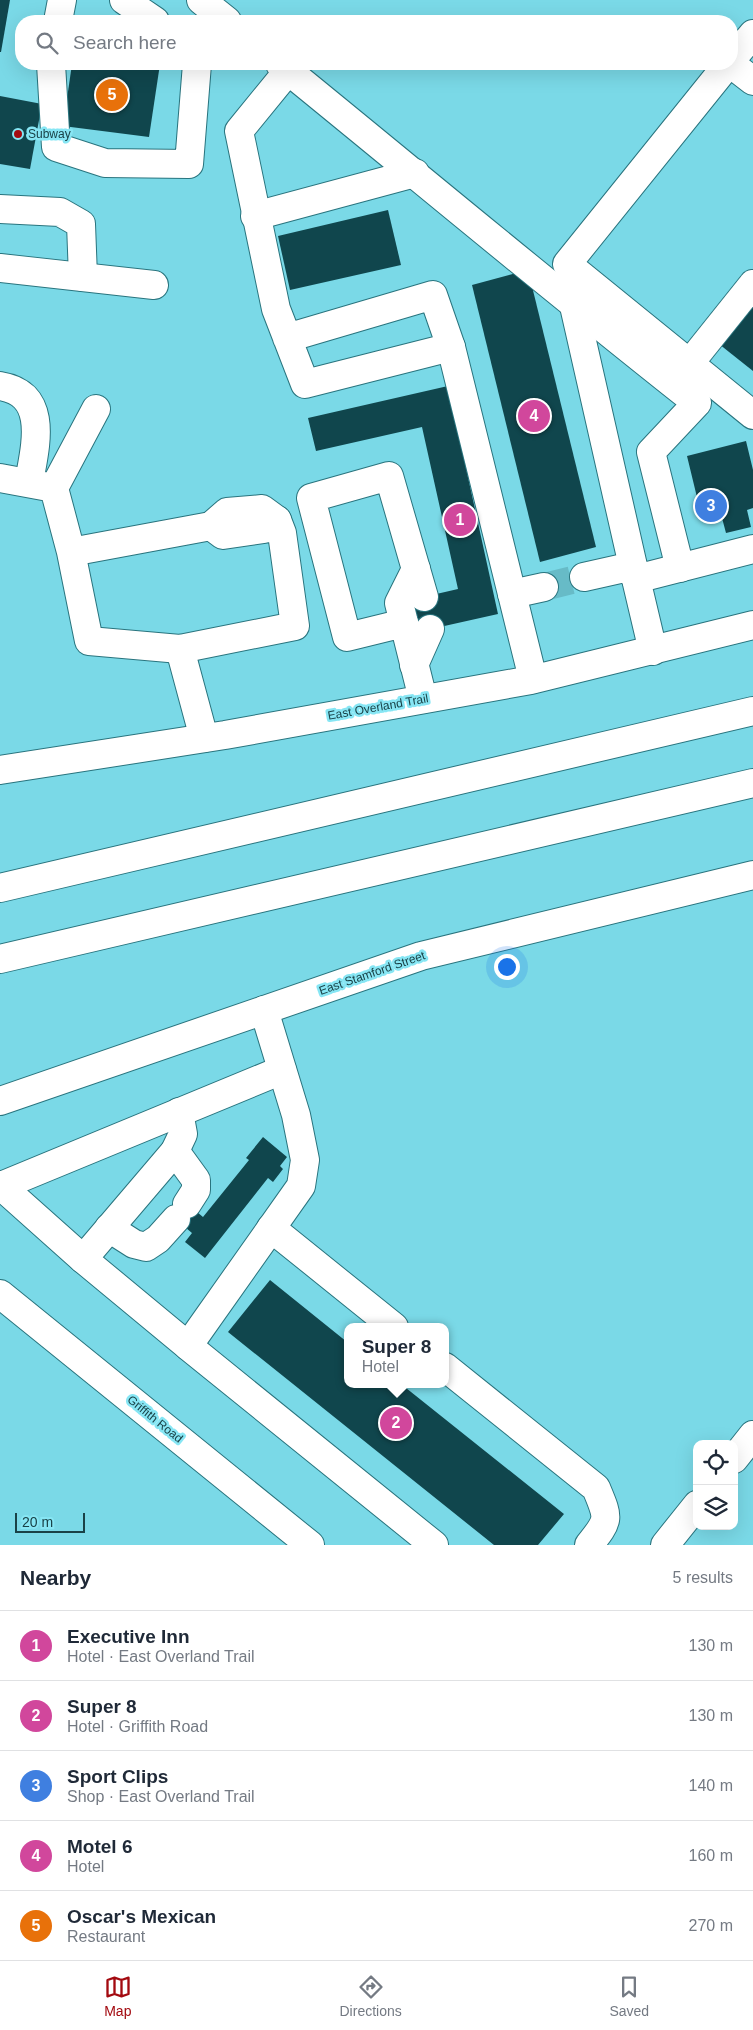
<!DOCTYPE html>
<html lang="en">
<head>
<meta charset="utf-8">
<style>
  :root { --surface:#fff; --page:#f2f2f3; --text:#1f2937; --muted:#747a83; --line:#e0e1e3; --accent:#a30a10 }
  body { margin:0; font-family:Helvetica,sans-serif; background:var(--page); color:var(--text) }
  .controls { position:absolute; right:15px; bottom:15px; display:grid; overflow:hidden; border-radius:10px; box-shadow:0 5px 20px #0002 }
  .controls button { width:45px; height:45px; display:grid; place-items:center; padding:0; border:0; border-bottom:1px solid var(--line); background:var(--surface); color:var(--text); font:25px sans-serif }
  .scale { position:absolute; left:15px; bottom:12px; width:70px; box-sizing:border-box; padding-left:5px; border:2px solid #194247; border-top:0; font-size:14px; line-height:18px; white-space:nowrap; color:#194247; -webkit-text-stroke:4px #87e6f4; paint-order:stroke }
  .you { position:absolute; left:506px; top:966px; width:18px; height:18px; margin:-12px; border:4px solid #fff; border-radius:50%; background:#1a73e8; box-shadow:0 0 0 8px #1a73e833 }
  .badge { display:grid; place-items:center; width:32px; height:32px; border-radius:50%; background:var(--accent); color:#fff; font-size:16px; font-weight:700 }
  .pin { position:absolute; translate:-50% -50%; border:2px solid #fff; box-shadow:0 1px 5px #0006 }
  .popup { position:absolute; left:344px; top:1323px; width:105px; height:65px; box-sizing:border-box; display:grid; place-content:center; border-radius:10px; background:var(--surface); filter:drop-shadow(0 1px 4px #0005); font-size:16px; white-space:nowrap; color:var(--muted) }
  .popup b { font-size:19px; color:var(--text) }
  .popup::after { content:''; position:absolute; left:50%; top:100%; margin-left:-10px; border:10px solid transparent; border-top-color:var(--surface) }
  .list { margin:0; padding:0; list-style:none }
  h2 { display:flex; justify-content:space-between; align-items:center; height:65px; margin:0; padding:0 20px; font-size:21px }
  h2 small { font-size:16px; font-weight:400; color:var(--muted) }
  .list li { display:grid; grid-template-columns:32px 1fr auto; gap:15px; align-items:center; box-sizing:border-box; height:70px; padding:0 20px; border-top:1px solid var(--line) }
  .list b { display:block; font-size:19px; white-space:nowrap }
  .list p { margin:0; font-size:16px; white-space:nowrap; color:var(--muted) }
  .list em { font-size:16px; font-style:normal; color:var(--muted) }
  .icon { flex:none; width:28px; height:28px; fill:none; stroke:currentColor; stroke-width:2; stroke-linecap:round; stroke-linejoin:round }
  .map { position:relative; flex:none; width:753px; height:1545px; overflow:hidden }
  .search { position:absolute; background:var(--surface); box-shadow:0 5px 20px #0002; left:15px; right:15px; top:15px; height:55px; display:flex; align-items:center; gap:12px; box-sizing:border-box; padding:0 18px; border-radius:20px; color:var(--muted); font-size:19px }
  .sheet { height:415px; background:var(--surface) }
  nav { display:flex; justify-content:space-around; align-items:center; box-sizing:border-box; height:70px; border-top:1px solid var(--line); background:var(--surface); font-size:14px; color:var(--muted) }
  nav a { display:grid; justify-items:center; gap:2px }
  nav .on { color:var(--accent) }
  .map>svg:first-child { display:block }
  .building { fill:#10464d }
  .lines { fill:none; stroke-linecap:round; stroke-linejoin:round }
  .minor-tunnel { stroke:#67bbc7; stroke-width:28; stroke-dasharray:28 14; stroke-linecap:butt }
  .minor-casing { stroke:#29747e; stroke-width:30 }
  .major-casing { stroke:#29747e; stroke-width:30 }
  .highway-casing { stroke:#29747e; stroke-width:30 }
  .minor { stroke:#fff; stroke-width:28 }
  .major { stroke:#fff; stroke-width:28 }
  .highway { stroke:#fff; stroke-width:28 }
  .poi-dot { fill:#a30a10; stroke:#87e6f4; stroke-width:2 }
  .labels { text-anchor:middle; stroke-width:5; stroke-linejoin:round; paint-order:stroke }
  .poi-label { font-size:12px; fill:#194247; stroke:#87e6f4; text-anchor:start }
  .street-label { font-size:12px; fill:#194247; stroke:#87e6f4 }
</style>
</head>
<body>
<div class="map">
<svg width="753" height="1545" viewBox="0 0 753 1545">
  <rect width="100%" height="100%" fill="#7ad9e7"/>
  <g class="building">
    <path d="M0,0h10l-9,52h-1z"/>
    <path d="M72,64h88l-11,73 -86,-11z"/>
    <path d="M0,96l42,8 -12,65 -30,-5z"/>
    <path d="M388,210l13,55 -111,25 -12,-54z"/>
    <path d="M528,270l68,277 -56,15 -68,-277z"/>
    <path d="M753,302v69l-34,-27z"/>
    <path d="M448,386l50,228 -85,19 -7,-32 52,-12 -36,-162 -106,24 -8,-33z"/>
    <path d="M746,441l7,29v38l-6,2 4,17 -25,6 -4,-15 -19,4 -16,-66z"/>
    <path d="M263,1137l24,20 -7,9 3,3 -10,13 -5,-4 -63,80 -20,-16 7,-9 -25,-21 12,-15 24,20 46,-57 -3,-2z"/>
    <path d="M270,1280l77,62v42h54l163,130 -26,31h-44l-266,-213z"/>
  </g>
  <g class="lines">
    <path class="minor-tunnel" d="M544,587l40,-10"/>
    <g class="minor-casing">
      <g id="minor">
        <path d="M124,0l31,21"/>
        <path d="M201,0l26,21"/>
        <path d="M58,21l4,-21"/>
        <path d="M732,59l21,-25"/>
        <path d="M51,64l5,83 49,16 84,1 8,-100"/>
        <path d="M280,64c139,113 276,228 417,339l-46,49 29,116"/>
        <path d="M728,64l-161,200 186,151"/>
        <path d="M731,64l22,17"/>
        <path d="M0,209l60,3 21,12 2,53"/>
        <path d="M255,216l160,-43"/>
        <path d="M0,268l154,17"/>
        <path d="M574,306l59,260"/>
        <path d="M287,338l146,-43 18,52 -146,37 -29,-75 -37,-178 49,-60"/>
        <path d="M451,347l82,332"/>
        <path d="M689,364l64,-80"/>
        <path d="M0,386c50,8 35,61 29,96"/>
        <path d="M0,478l54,10 17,64 18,89 91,8 115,-23 -13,-93 -5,-13 -13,9 -41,6 -12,-9 -140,26"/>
        <path d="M54,488l42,-79"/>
        <path d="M211,526l16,-14 35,-3 15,11"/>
        <path d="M584,577l49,-11 3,13"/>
        <path d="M512,594l32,-7"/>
        <path d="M404,623l-5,-20 17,-34"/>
        <path d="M180,649l24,89"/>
        <path d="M653,651l-17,-72 117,-30"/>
        <path d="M414,665l16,-36"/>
        <path d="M423,699l-19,-76 -57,14 -36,-139 78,-22 35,121"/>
        <path d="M175,1151l21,29v10l-9,14"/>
        <path d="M0,1185l83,74 105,87 113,-160 4,-26 -9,-45 -32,-105"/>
        <path d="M1,1186l281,-116"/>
        <path d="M109,1228l25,16 12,3 12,-8 18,-20"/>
        <path d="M271,1228l123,99"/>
        <path d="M83,1259l92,-108 8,-17 -4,-22"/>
        <path d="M0,1294l310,251"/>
        <path d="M188,1346l246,199"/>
        <path d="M445,1367l151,121c13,31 14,31 -7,57"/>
        <path d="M734,1459l19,-24"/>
        <path d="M665,1545l32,-40"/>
      </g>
    </g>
    <g class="major-casing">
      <g id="major">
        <path d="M0,770l225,-35 306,-55 222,-55"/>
        <path d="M0,1101l421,-145 332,-81"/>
      </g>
    </g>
    <g class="highway-casing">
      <g id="highway">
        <path d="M0,888l753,-177"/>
        <path d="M0,959l753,-176"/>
      </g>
    </g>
    <use href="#minor" class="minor"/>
    <use href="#major" class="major"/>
    <use href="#highway" class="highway"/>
  </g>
  <circle class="poi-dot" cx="18" cy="134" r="5"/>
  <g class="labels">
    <g class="poi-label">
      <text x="28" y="138">Subway</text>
    </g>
    <g class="street-label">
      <text transform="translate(378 707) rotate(-10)" y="4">East Overland Trail</text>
      <text transform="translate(372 973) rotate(-19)" y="4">East Stamford Street</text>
      <text transform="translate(155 1419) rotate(39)" y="4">Griffith Road</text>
    </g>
  </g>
</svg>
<div class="controls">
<button><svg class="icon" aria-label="locate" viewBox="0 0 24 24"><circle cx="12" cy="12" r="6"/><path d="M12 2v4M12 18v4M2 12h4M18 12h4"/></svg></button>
<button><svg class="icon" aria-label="layers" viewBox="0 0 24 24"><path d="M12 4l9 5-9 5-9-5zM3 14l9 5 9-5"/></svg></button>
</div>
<div class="scale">20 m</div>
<div class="you"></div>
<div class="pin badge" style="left:460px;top:520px;background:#d1479c">1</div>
<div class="pin badge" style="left:396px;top:1423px;background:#d1479c">2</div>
<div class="popup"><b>Super 8</b>Hotel</div>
<div class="pin badge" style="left:711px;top:506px;background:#3f7fe0">3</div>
<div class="pin badge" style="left:534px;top:416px;background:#d1479c">4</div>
<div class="pin badge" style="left:112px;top:95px;background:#e8710a">5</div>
<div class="search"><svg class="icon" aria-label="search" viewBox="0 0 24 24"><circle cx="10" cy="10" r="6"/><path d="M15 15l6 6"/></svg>Search here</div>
</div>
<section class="sheet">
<h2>Nearby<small>5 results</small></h2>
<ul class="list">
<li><span class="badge" style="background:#d1479c">1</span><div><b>Executive Inn</b><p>Hotel · East Overland Trail</p></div><em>130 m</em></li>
<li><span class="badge" style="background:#d1479c">2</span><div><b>Super 8</b><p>Hotel · Griffith Road</p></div><em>130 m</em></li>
<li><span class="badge" style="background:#3f7fe0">3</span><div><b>Sport Clips</b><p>Shop · East Overland Trail</p></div><em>140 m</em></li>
<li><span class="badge" style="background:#d1479c">4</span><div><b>Motel 6</b><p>Hotel</p></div><em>160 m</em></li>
<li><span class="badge" style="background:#e8710a">5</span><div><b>Oscar's Mexican</b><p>Restaurant</p></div><em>270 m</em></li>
</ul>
</section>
<nav>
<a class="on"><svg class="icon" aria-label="map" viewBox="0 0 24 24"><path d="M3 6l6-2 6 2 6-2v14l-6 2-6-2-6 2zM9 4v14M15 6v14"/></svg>Map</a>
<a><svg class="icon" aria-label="directions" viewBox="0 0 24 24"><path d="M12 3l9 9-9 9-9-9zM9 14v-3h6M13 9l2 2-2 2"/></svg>Directions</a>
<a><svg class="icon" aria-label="saved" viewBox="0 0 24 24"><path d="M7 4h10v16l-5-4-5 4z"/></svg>Saved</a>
</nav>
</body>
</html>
